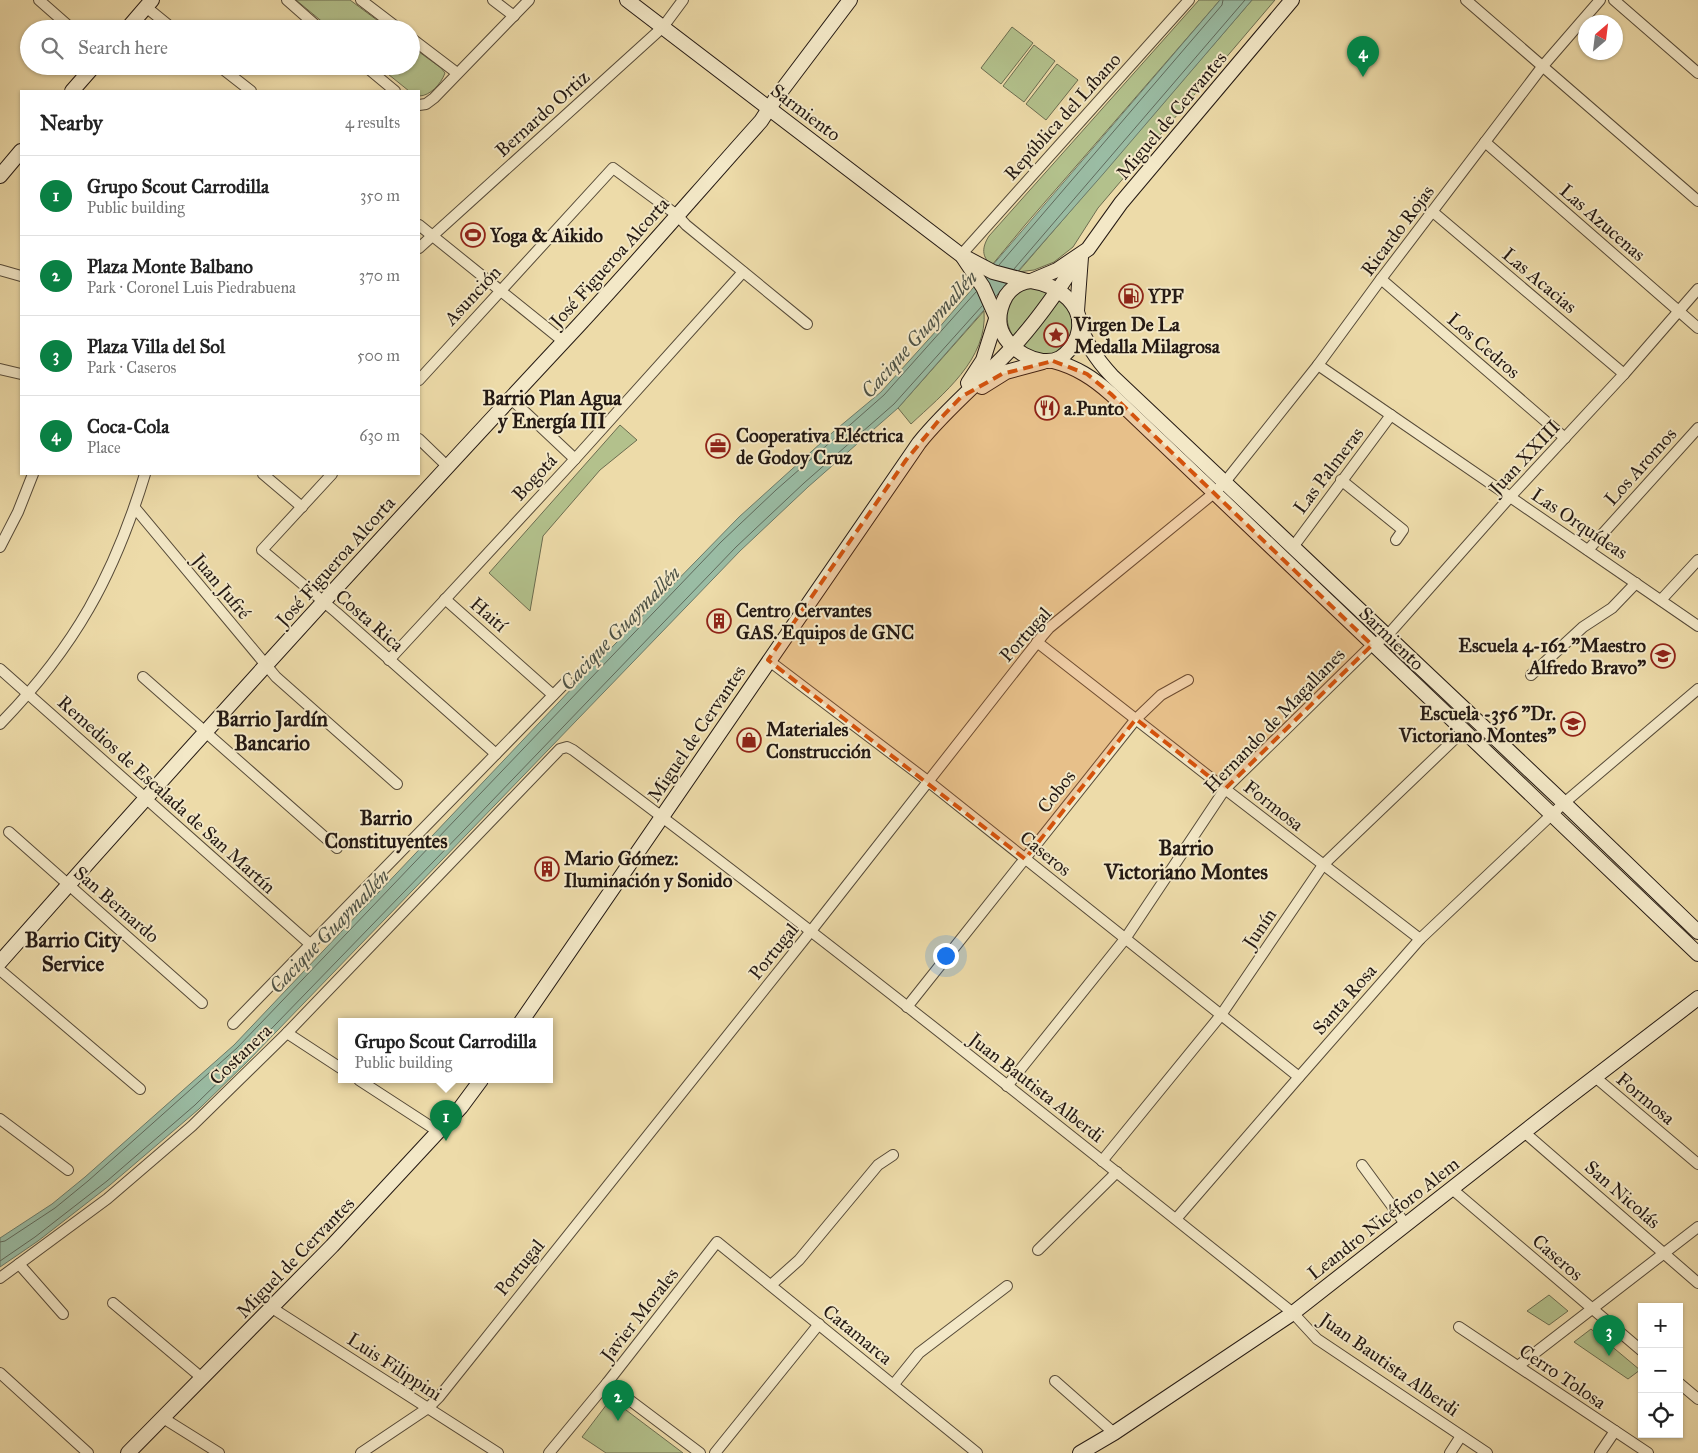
<!DOCTYPE html>
<html lang="en">
<head>
<meta charset="utf-8">
<style>
  :root { --surface:#fff; --page:#f2f2f2; --text:#222; --muted:#767676; --line:#e0e0e0; --accent:#0b8043 }
  body { margin:0; font-family:"IM FELL Great Primer",serif; background:var(--page); color:var(--text) }
  .controls { position:absolute; right:15px; bottom:15px; display:grid; overflow:hidden; border-radius:0px; box-shadow:0 1px 4px #0004 }
  .controls button { width:45px; height:45px; display:grid; place-items:center; padding:0; border:0; border-bottom:1px solid var(--line); background:var(--surface); color:var(--text); font:25px sans-serif }
  .compass { position:absolute; left:1578px; top:15px; width:45px; height:45px; border-radius:50%; background:var(--surface); box-shadow:0 1px 4px #0004; rotate:28deg }
  .you { position:absolute; left:945px; top:955px; width:18px; height:18px; margin:-12px; border:4px solid #fff; border-radius:50%; background:#1a73e8; box-shadow:0 0 0 8px #1a73e833 }
  .badge { display:grid; place-items:center; width:32px; height:32px; border-radius:50%; background:var(--accent); color:#fff; font-size:16px; font-weight:700 }
  .pin { position:absolute; translate:-50% -41px; filter:drop-shadow(0 1px 2px #0008) }
  .pin::after { content:''; position:absolute; top:26px; width:18px; height:15px; background:inherit; clip-path:polygon(0 0,100% 0,50% 100%) }
  .popup { position:absolute; left:338px; top:1018px; width:215px; height:65px; box-sizing:border-box; display:grid; place-content:center; border-radius:0px; background:var(--surface); filter:drop-shadow(0 1px 4px #0005); font-size:16px; white-space:nowrap; color:var(--muted) }
  .popup b { font-size:19px; color:var(--text) }
  .popup::after { content:''; position:absolute; left:50%; top:100%; margin-left:-10px; border:10px solid transparent; border-top-color:var(--surface) }
  .list { margin:0; padding:0; list-style:none }
  h2 { display:flex; justify-content:space-between; align-items:center; height:65px; margin:0; padding:0 20px; font-size:21px }
  h2 small { font-size:16px; font-weight:400; color:var(--muted) }
  .list li { display:grid; grid-template-columns:32px 1fr auto; gap:15px; align-items:center; box-sizing:border-box; height:80px; padding:0 20px; border-top:1px solid var(--line) }
  .list b { display:block; font-size:19px; white-space:nowrap }
  .list p { margin:0; font-size:16px; white-space:nowrap; color:var(--muted) }
  .list em { font-size:16px; font-style:normal; color:var(--muted) }
  .icon { flex:none; width:28px; height:28px; fill:none; stroke:currentColor; stroke-width:2; stroke-linecap:round; stroke-linejoin:round }
  .map { position:relative; flex:none; width:1698px; height:1453px; overflow:hidden }
  .search { position:absolute; background:var(--surface); box-shadow:0 1px 4px #0004; left:20px; top:20px; width:400px; height:55px; display:flex; align-items:center; gap:12px; box-sizing:border-box; padding:0 18px; border-radius:28px; color:var(--muted); font-size:19px }
  .panel { position:absolute; background:var(--surface); box-shadow:0 1px 4px #0004; left:20px; top:90px; width:400px; height:385px; border-radius:0px }
  .map>svg:first-child { display:block }
  .green { fill:#b3c18c; stroke:#6c6d50 }
  .water { fill:#9abca4; stroke:#6b7b6a }
  .lines { fill:none; stroke-linecap:round; stroke-linejoin:round }
  .shore { stroke:#5f6a5c; stroke-width:1 }
  .street-casing { stroke:#564a38; stroke-width:12 }
  .secondary-casing { stroke:#241913; stroke-width:16 }
  .street { stroke:#f3e8c7; stroke-width:10 }
  .secondary { stroke:#f3e8c7; stroke-width:14 }
  .marked { fill:#d4530d; fill-opacity:0.2; stroke:#d4530d; stroke-width:4; stroke-dasharray:10 6; stroke-linejoin:round }
  .labels { text-anchor:middle; stroke-width:4; stroke-linejoin:round; paint-order:stroke }
  .street-label { font-size:19px; fill:#241913; stroke:#f3e8c7 }
  .poi-label { font-size:19px; font-weight:bold; fill:#241913; stroke:#f3e8c7; text-anchor:start }
  .water-label { font-size:20px; font-style:italic; fill:#4d5246; stroke:#f3e8c7 }
  .neighbourhood-label { font-size:20px; font-weight:bold; fill:#241913; stroke:#f3e8c7 }
  .quarter-label { font-size:21px; font-weight:bold; fill:#241913; stroke:#f3e8c7 }
</style>
</head>
<body>
<div class="map">
<svg width="1698" height="1453" viewBox="0 0 1698 1453">
  <rect width="100%" height="100%" fill="#eddba9"/>
  <filter id="stains"><feTurbulence type="fractalNoise" baseFrequency=".004" numOctaves="4"/><feColorMatrix values="0 0 0 0 .2 0 0 0 0 .09 0 0 0 0 .02 0 0 0 .5 -.17"/></filter>
  <radialGradient id="worn" r=".72"><stop offset=".6" stop-color="#630" stop-opacity="0"/><stop offset="1" stop-color="#630" stop-opacity=".3"/></radialGradient>
  <g class="green">
    <path d="M296,0h54l39,29h-58z"/>
    <path d="M1199,0h21l-195,225 -33,40c-11,-8 -10,-18 -3,-29z"/>
    <path d="M1252,0h23l-177,208 -25,39 -19,15 -20,8 -16,2z"/>
    <path d="M1012,27l21,16 -32,41 -20,-16z"/>
    <path d="M1034,45l21,16 -31,41 -21,-16z"/>
    <path d="M411,46l30,22 4,5c-4,11 -15,23 -26,23v-5h-10l-31,-25h33z"/>
    <path d="M1057,64l21,16 -32,40 -20,-16z"/>
    <path d="M1028,288h10l12,4 -37,44c-8,-13 -10,-33 4,-44 3,-2 8,-3 11,-4z"/>
    <path d="M1060,298l4,4 10,18 -2,18 -15,15 -17,2 -17,-9z"/>
    <path d="M984,311c4,48 -41,83 -73,113l-13,-16z"/>
    <path d="M620,425l17,15 -37,30 -57,66 -13,75 -41,-38z"/>
    <path d="M1549,1295l19,16 -19,14 -22,-14z"/>
    <path d="M1591,1329l49,41 -12,9 -54,-37z"/>
    <path d="M611,1402l7,2 65,49h-77l-24,-16 25,-33z"/>
  </g>
  <path class="water" d="M1220,0h32l-148,173 -206,235 -90,79 -68,64 -272,282 -220,228 -49,48 -89,76 -72,56 -38,26v-29l52,-34 33,-27 149,-132 342,-361 163,-167 94,-85 48,-40 56,-62z"/>
  <g class="lines">
    <g class="shore">
      <path d="M999,265l223,-260 1,-5"/>
      <path d="M1014,269l231,-269"/>
      <path d="M0,1242l5,-1 50,-33 33,-27 149,-133 484,-506 55,-52 108,-95 92,-103"/>
      <path d="M0,1261l35,-24 72,-56 88,-76 49,-48 221,-228 271,-282 68,-64 90,-79 88,-98"/>
    </g>
    <g class="street-casing">
      <g id="street">
        <path d="M39,0l33,29"/>
        <path d="M287,0l33,29"/>
        <path d="M361,0l38,29"/>
        <path d="M493,0l21,16"/>
        <path d="M1466,0l232,201"/>
        <path d="M1614,0l84,73"/>
        <path d="M146,7l27,22"/>
        <path d="M411,38l46,35"/>
        <path d="M219,66l32,25"/>
        <path d="M365,66l30,25"/>
        <path d="M419,105l7,-1 8,-6 95,-98"/>
        <path d="M1485,142l213,186"/>
        <path d="M1433,212l191,162"/>
        <path d="M419,225l144,116"/>
        <path d="M419,248l244,-221 20,-27"/>
        <path d="M961,255l228,-255"/>
        <path d="M0,270l21,6"/>
        <path d="M1381,279l184,159"/>
        <path d="M1318,365l380,261"/>
        <path d="M0,369l21,5"/>
        <path d="M419,380l194,-212 64,47 9,10 121,99"/>
        <path d="M510,398l65,61"/>
        <path d="M419,439l28,27"/>
        <path d="M263,474l39,33"/>
        <path d="M332,474l-70,76 75,63 159,141"/>
        <path d="M1341,480l62,50 -7,10"/>
        <path d="M135,508l141,169 121,107"/>
        <path d="M0,547l18,-35 15,-38"/>
        <path d="M1293,547l98,-132"/>
        <path d="M1588,550l110,-122"/>
        <path d="M445,599l108,96"/>
        <path d="M1661,600l37,-40"/>
        <path d="M1037,642l188,147 195,150"/>
        <path d="M389,660l186,-201 168,-187"/>
        <path d="M768,660l161,122 370,295"/>
        <path d="M0,669l310,275"/>
        <path d="M1531,675l52,-48 29,-19 24,-25"/>
        <path d="M143,677l194,171"/>
        <path d="M0,724c75,-77 114,-148 145,-250"/>
        <path d="M9,832l193,171"/>
        <path d="M0,970l140,119"/>
        <path d="M907,1007l229,-288 25,-24 27,-15"/>
        <path d="M233,1024l334,-343"/>
        <path d="M287,1033l55,36"/>
        <path d="M1595,1077l103,87"/>
        <path d="M359,1080l80,52"/>
        <path d="M1007,1086l118,-147 100,-150 147,-144 15,-9 123,-139 114,-123 74,-85"/>
        <path d="M0,1119l68,51"/>
        <path d="M1524,1132l174,151"/>
        <path d="M1102,1161l119,-146 102,-150 140,-134"/>
        <path d="M1362,1165l44,60"/>
        <path d="M1452,1189l190,162"/>
        <path d="M1176,1219l123,-142 121,-138 144,-136 134,-114"/>
        <path d="M1038,1250l79,-78"/>
        <path d="M19,1264l44,50"/>
        <path d="M0,1278l107,-79 85,-73 95,-93 273,-284 7,-2 6,3c244,182 482,373 720,563l24,26 170,114"/>
        <path d="M771,1285l28,-25 79,-95 15,-10"/>
        <path d="M113,1303l89,75"/>
        <path d="M272,1308l226,145"/>
        <path d="M1459,1327l189,126"/>
        <path d="M1518,1366l180,-139"/>
        <path d="M0,1373l88,80"/>
        <path d="M1055,1381l59,52"/>
        <path d="M607,1383l93,70"/>
        <path d="M1679,1383l19,16"/>
        <path d="M894,1384l25,-31 88,-67"/>
        <path d="M163,1418l56,35"/>
        <path d="M361,1453l67,-45 11,-11 372,-466 232,-296 6,-7 165,-135 11,-11 93,-117 63,-86 161,-212 58,-67"/>
        <path d="M549,1453l58,-70 110,-141 260,211"/>
        <path d="M715,1453l104,-129"/>
        <path d="M1450,1453l11,-17"/>
        <path d="M1600,1453l15,-22"/>
      </g>
    </g>
    <g class="secondary-casing">
      <g id="secondary">
        <path d="M627,0l334,255 32,17 34,9"/>
        <path d="M127,29l25,-29"/>
        <path d="M72,91l22,-25"/>
        <path d="M0,176l21,-25"/>
        <path d="M963,257l20,30 15,34"/>
        <path d="M1031,281l26,-11 31,-21 33,-46 171,-203"/>
        <path d="M1031,281c27,4 57,25 46,56 -4,9 -9,16 -17,21 -21,11 -55,-9 -60,-32 -2,-11 1,-21 6,-30 6,-9 15,-14 25,-15z"/>
        <path d="M1077,311l4,-54"/>
        <path d="M1079,322c6,21 18,38 33,54l452,427 134,129"/>
        <path d="M1053,361c23,6 40,17 58,33l587,560"/>
        <path d="M968,383l15,-23 14,-44"/>
        <path d="M982,387l24,-15 37,-10"/>
        <path d="M0,962c190,-215 383,-427 579,-637 62,-67 121,-136 182,-204l15,-23 74,-98"/>
        <path d="M521,1022l398,-579c27,-34 61,-61 91,-93 27,-28 50,-62 71,-95"/>
        <path d="M128,1453l204,-207 129,-139 20,-27"/>
        <path d="M1080,1453l34,-20 179,-120 268,-210 137,-105"/>
      </g>
    </g>
    <use href="#street" class="street"/>
    <use href="#secondary" class="secondary"/>
  </g>
  <path class="marked" d="M1053,361l34,13 24,20 261,251 -147,144 -89,-70 -111,140 -257,-199 138,-200 34,-41 21,-22 41,-23z"/>
  <defs>
    <g id="stadium-ring" transform="scale(1.25)"><circle r="9.5" fill="#f3e8c7" stroke="#8f2418" stroke-width="1.5"/><path d="M0-5a6.5 5 0 1 0 0 10a6.5 5 0 1 0 0-10ZM-3.5-1.8h7v3.6h-7Z" fill="#8f2418"/></g>
    <g id="fuel-ring" transform="scale(1.25)"><circle r="9.5" fill="#f3e8c7" stroke="#8f2418" stroke-width="1.5"/><path d="M-5.5-6h7V0h2V4h1.3V-2.5L3-4.5l.8-.8L6-3V5H2.5V1h-1V6h-7ZM-4.2-4.7v3.2H.2V-4.7Z" fill="#8f2418"/></g>
    <g id="sight-ring" transform="scale(1.25)"><circle r="9.5" fill="#f3e8c7" stroke="#8f2418" stroke-width="1.5"/><path d="M0-6L1.8-2.2L6-1.7L2.9 1.2L3.7 5.4L0 3.3L-3.7 5.4L-2.9 1.2L-6-1.7L-1.8-2.2Z" fill="#8f2418"/></g>
    <g id="restaurant-ring" transform="scale(1.25)"><circle r="9.5" fill="#f3e8c7" stroke="#8f2418" stroke-width="1.5"/><path d="M-5-6h1v4h1v-4h1v4h1v-4h1v5L-1.5 .5V6h-2V.5L-5-1ZM5-6V6H3V1.5H1.5Q1.5-4 5-6Z" fill="#8f2418"/></g>
    <g id="office-ring" transform="scale(1.25)"><circle r="9.5" fill="#f3e8c7" stroke="#8f2418" stroke-width="1.5"/><path d="M-6-3h4V-5.5h4V-3h4V5H-6ZM-1-4.5V-3h2v-1.5ZM-6 0V1H6V0Z" fill="#8f2418"/></g>
    <g id="building-ring" transform="scale(1.25)"><circle r="9.5" fill="#f3e8c7" stroke="#8f2418" stroke-width="1.5"/><path d="M-4-6H4V6H1V3H-1V6H-4ZM-2.5-4.3h1.7v1.8h-1.7ZM.8-4.3h1.7v1.8H.8ZM-2.5-1h1.7V.8h-1.7ZM.8-1h1.7V.8H.8Z" fill="#8f2418"/></g>
    <g id="school-ring" transform="scale(1.25)"><circle r="9.5" fill="#f3e8c7" stroke="#8f2418" stroke-width="1.5"/><path d="M0-5L7-2L0 1L-7-2ZM-4 1L0 2.5L4 1V4Q0 6-4 4Z" fill="#8f2418"/></g>
    <g id="shop-ring" transform="scale(1.25)"><circle r="9.5" fill="#f3e8c7" stroke="#8f2418" stroke-width="1.5"/><path d="M-5-2.5h2.3a2.7 3.5 0 0 1 5.4 0H5L5.5 6h-11ZM-1.5-2.5h3a1.5 2.3 0 0 0-3 0Z" fill="#8f2418"/></g>
  </defs>
  <g fill-rule="evenodd">
    <use href="#stadium-ring" x="473" y="235"/>
    <use href="#fuel-ring" x="1131" y="296"/>
    <use href="#sight-ring" x="1056" y="335"/>
    <use href="#restaurant-ring" x="1047" y="408"/>
    <use href="#office-ring" x="718" y="446"/>
    <use href="#building-ring" x="719" y="621"/>
    <use href="#school-ring" x="1663" y="656"/>
    <use href="#school-ring" x="1573" y="724"/>
    <use href="#shop-ring" x="749" y="740"/>
    <use href="#building-ring" x="547" y="869"/>
  </g>
  <g class="labels">
    <g class="street-label">
      <text transform="translate(806 112) rotate(37)" y="7">Sarmiento</text>
      <text transform="translate(542 113) rotate(-42)" y="7">Bernardo Ortiz</text>
      <text transform="translate(1171 115) rotate(-50)" y="7">Miguel de Cervantes</text>
      <text transform="translate(1062 116) rotate(-48)" y="7">República del Líbano</text>
      <text transform="translate(1603 222) rotate(41)" y="7">Las Azucenas</text>
      <text transform="translate(1397 230) rotate(-53)" y="7">Ricardo Rojas</text>
      <text transform="translate(609 262) rotate(-48)" y="7">José Figueroa Alcorta</text>
      <text transform="translate(1540 280) rotate(40)" y="7">Las Acacias</text>
      <text transform="translate(472 295) rotate(-47)" y="7">Asunción</text>
      <text transform="translate(1484 345) rotate(41)" y="7">Los Cedros</text>
      <text transform="translate(1524 457) rotate(-47)" y="7">Juan XXIII</text>
      <text transform="translate(1640 466) rotate(-48)" y="7">Los Aromos</text>
      <text transform="translate(1328 470) rotate(-53)" y="7">Las Palmeras</text>
      <text transform="translate(534 477) rotate(-47)" y="7">Bogotá</text>
      <text transform="translate(1580 523) rotate(34)" y="7">Las Orquídeas</text>
      <text transform="translate(335 561) rotate(-48)" y="7">José Figueroa Alcorta</text>
      <text transform="translate(222 586) rotate(50)" y="7">Juan Jufré</text>
      <text transform="translate(489 614) rotate(41)" y="7">Haití</text>
      <text transform="translate(370 620) rotate(41)" y="7">Costa Rica</text>
      <text transform="translate(1025 634) rotate(-48)" y="7">Portugal</text>
      <text transform="translate(1392 638) rotate(44)" y="7">Sarmiento</text>
      <text transform="translate(1274 720) rotate(-46)" y="7">Hernando de Magallanes</text>
      <text transform="translate(696 733) rotate(-56)" y="7">Miguel de Cervantes</text>
      <text transform="translate(1056 791) rotate(-52)" y="7">Cobos</text>
      <text transform="translate(167 794) rotate(42)" y="7">Remedios de Escalada de San Martín</text>
      <text transform="translate(1274 805) rotate(38)" y="7">Formosa</text>
      <text transform="translate(1046 853) rotate(39)" y="7">Caseros</text>
      <text transform="translate(117 904) rotate(41)" y="7">San Bernardo</text>
      <text transform="translate(1259 928) rotate(-56)" y="7">Junín</text>
      <text transform="translate(773 951) rotate(-51)" y="7">Portugal</text>
      <text transform="translate(1344 999) rotate(-49)" y="7">Santa Rosa</text>
      <text transform="translate(240 1054) rotate(-44)" y="7">Costanera</text>
      <text transform="translate(1037 1087) rotate(38)" y="7">Juan Bautista Alberdi</text>
      <text transform="translate(1646 1098) rotate(40)" y="7">Formosa</text>
      <text transform="translate(1623 1194) rotate(41)" y="7">San Nicolás</text>
      <text transform="translate(1383 1218) rotate(-38)" y="7">Leandro Nicéforo Alem</text>
      <text transform="translate(295 1257) rotate(-46)" y="7">Miguel de Cervantes</text>
      <text transform="translate(1558 1257) rotate(41)" y="7">Caseros</text>
      <text transform="translate(519 1267) rotate(-51)" y="7">Portugal</text>
      <text transform="translate(639 1314) rotate(-52)" y="7">Javier Morales</text>
      <text transform="translate(858 1334) rotate(39)" y="7">Catamarca</text>
      <text transform="translate(1390 1364) rotate(35)" y="7">Juan Bautista Alberdi</text>
      <text transform="translate(395 1366) rotate(33)" y="7">Luis Filippini</text>
      <text transform="translate(1563 1376) rotate(34)" y="7">Cerro Tolosa</text>
    </g>
    <g class="poi-label">
      <text x="490" y="242">Yoga &amp; Aikido</text>
      <text x="1148" y="303">YPF</text>
      <text x="1074" y="331">Virgen De La<tspan x="1074" dy="22">Medalla Milagrosa</tspan></text>
      <text x="1064" y="415">a.Punto</text>
      <text x="736" y="442">Cooperativa Eléctrica<tspan x="736" dy="22">de Godoy Cruz</tspan></text>
      <text x="736" y="617">Centro Cervantes<tspan x="736" dy="22">GAS. Equipos de GNC</tspan></text>
      <text x="1646" y="652" text-anchor="end">Escuela 4-162 "Maestro<tspan x="1646" dy="22">Alfredo Bravo"</tspan></text>
      <text x="1556" y="720" text-anchor="end">Escuela -356 "Dr.<tspan x="1556" dy="22">Victoriano Montes"</tspan></text>
      <text x="766" y="736">Materiales<tspan x="766" dy="22">Construcción</tspan></text>
      <text x="564" y="865">Mario Gómez:<tspan x="564" dy="22">Iluminación y Sonido</tspan></text>
    </g>
    <g class="water-label">
      <text transform="translate(919 334) rotate(-48)" y="7">Cacique Guaymallén</text>
      <text transform="translate(620 628) rotate(-46)" y="7">Cacique Guaymallén</text>
      <text transform="translate(329 931) rotate(-46)" y="7">Cacique Guaymallén</text>
    </g>
    <g class="neighbourhood-label">
      <text x="552" y="405">Barrio Plan Agua<tspan x="552" dy="23">y Energía III</tspan></text>
      <text x="386" y="825">Barrio<tspan x="386" dy="23">Constituyentes</tspan></text>
    </g>
    <g class="quarter-label">
      <text x="272" y="726">Barrio Jardín<tspan x="272" dy="24">Bancario</tspan></text>
      <text x="1186" y="855">Barrio<tspan x="1186" dy="24">Victoriano Montes</tspan></text>
      <text x="73" y="947">Barrio City<tspan x="73" dy="24">Service</tspan></text>
    </g>
  </g>
  <rect width="100%" height="100%" filter="url(#stains)"/>
  <rect width="100%" height="100%" fill="url(#worn)"/>
</svg>
<div class="controls">
<button>+</button>
<button>−</button>
<button><svg class="icon" aria-label="locate" viewBox="0 0 24 24"><circle cx="12" cy="12" r="6"/><path d="M12 2v4M12 18v4M2 12h4M18 12h4"/></svg></button>
</div>
<svg class="compass" viewBox="-18 -18 36 36"><path d="M0-13l5 13h-10z" fill="#e53935"/><path d="M0 13l5-13h-10z" fill="#767676"/></svg>
<div class="you"></div>
<div class="pin badge" style="left:446px;top:1141px">1</div>
<div class="popup"><b>Grupo Scout Carrodilla</b>Public building</div>
<div class="pin badge" style="left:618px;top:1421px">2</div>
<div class="pin badge" style="left:1609px;top:1356px">3</div>
<div class="pin badge" style="left:1363px;top:77px">4</div>
<div class="search"><svg class="icon" aria-label="search" viewBox="0 0 24 24"><circle cx="10" cy="10" r="6"/><path d="M15 15l6 6"/></svg>Search here</div>
<section class="panel">
<h2>Nearby<small>4 results</small></h2>
<ul class="list">
<li><span class="badge">1</span><div><b>Grupo Scout Carrodilla</b><p>Public building</p></div><em>350 m</em></li>
<li><span class="badge">2</span><div><b>Plaza Monte Balbano</b><p>Park · Coronel Luis Piedrabuena</p></div><em>370 m</em></li>
<li><span class="badge">3</span><div><b>Plaza Villa del Sol</b><p>Park · Caseros</p></div><em>500 m</em></li>
<li><span class="badge">4</span><div><b>Coca-Cola</b><p>Place</p></div><em>630 m</em></li>
</ul>
</section>
</div>
</body>
</html>
